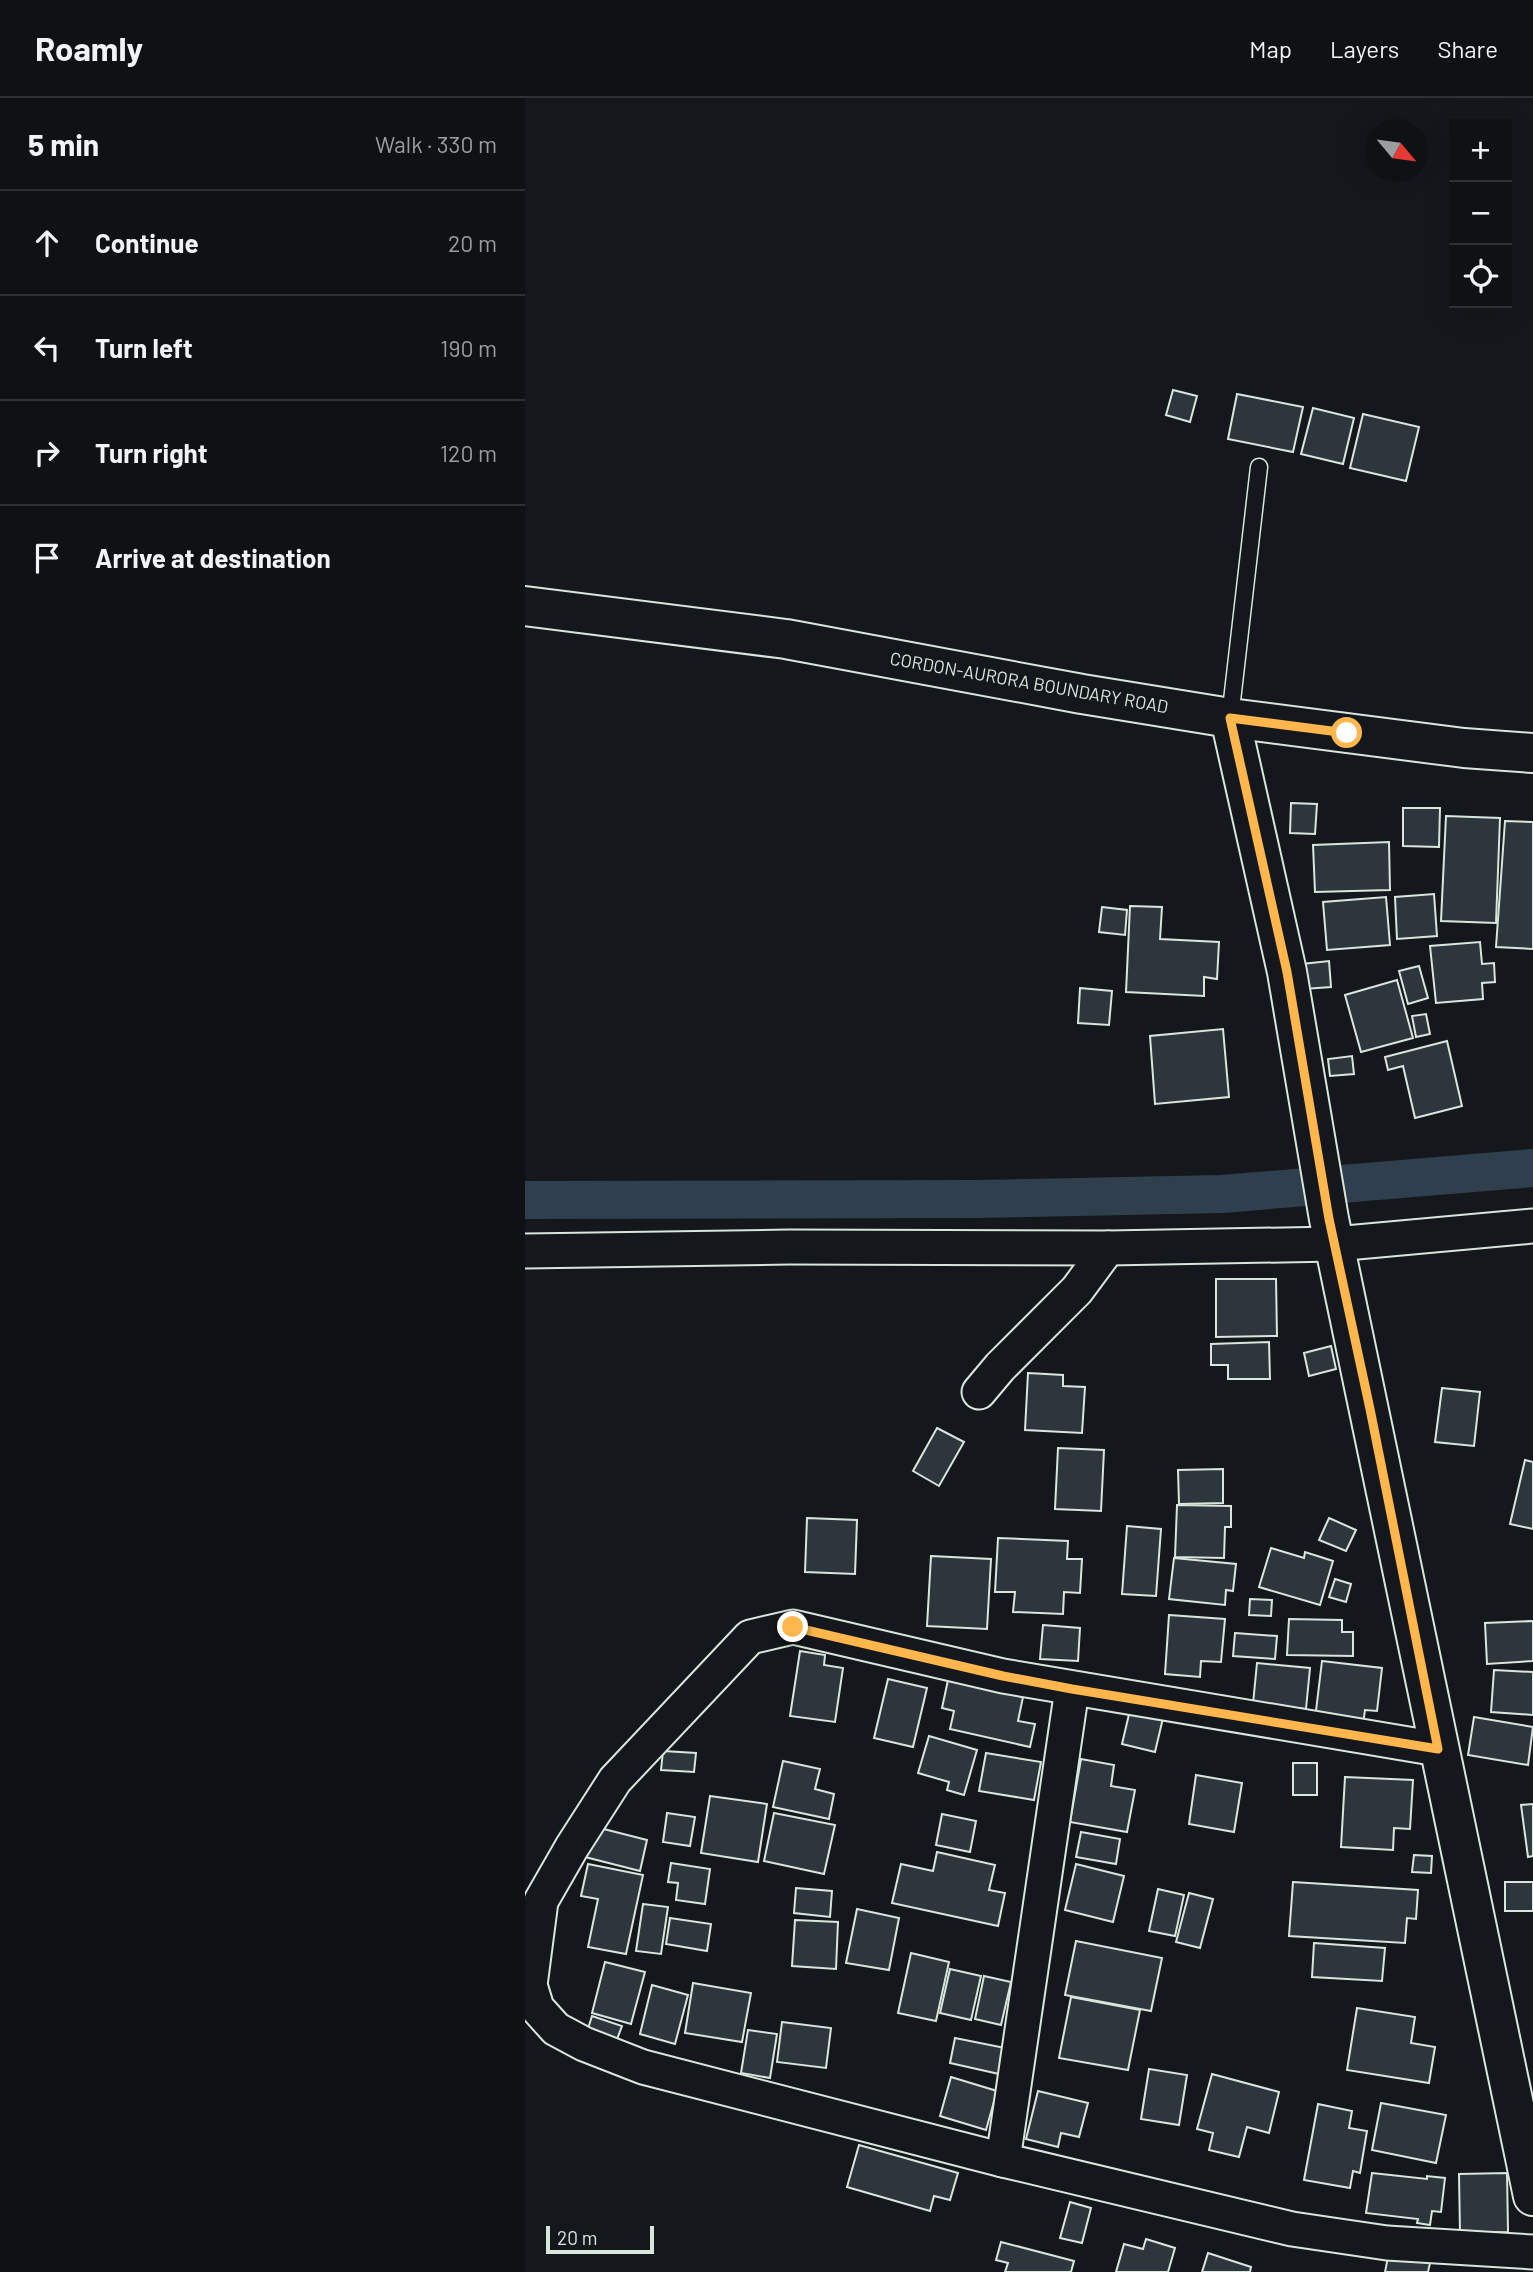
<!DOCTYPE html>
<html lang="en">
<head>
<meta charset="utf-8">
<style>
  :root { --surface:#0f1215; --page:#1d2022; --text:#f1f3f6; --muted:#9b9ea0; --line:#2f3234 }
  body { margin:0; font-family:Barlow,sans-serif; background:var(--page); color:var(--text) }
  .controls { position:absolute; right:21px; top:21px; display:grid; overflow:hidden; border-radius:0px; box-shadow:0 7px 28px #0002 }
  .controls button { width:63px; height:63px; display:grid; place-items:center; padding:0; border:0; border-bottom:2px solid var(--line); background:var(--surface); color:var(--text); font:35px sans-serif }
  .compass { position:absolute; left:840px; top:21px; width:63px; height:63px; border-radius:50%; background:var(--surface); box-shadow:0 7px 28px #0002; rotate:119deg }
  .scale { position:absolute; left:21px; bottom:18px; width:108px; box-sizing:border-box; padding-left:7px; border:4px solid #d8e6dc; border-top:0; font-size:19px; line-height:24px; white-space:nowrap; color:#d8e6dc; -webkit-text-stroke:5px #14181c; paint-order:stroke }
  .stop { position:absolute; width:21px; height:21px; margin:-16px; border:5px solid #ffb74d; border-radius:50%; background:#fff }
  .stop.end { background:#ffb74d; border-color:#fff; box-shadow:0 2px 7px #0008 }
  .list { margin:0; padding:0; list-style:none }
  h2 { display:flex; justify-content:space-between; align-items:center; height:91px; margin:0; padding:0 28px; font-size:30px }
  h2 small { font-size:23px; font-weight:400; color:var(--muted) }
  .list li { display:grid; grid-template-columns:46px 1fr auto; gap:21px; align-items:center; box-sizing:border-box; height:105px; padding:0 28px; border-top:2px solid var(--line) }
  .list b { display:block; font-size:26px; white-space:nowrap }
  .list em { font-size:23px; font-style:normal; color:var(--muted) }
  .icon { flex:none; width:38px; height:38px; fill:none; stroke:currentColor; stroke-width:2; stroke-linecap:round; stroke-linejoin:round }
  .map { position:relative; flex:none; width:1008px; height:2174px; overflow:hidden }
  header { display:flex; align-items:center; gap:42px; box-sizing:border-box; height:98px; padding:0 35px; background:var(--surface); border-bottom:2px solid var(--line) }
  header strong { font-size:33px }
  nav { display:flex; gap:38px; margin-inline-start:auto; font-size:24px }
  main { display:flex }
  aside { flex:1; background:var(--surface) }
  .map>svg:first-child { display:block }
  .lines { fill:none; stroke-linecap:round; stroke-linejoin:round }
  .canal { stroke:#2f3f4d; stroke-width:38 }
  .building { fill:#2c363c; stroke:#d8e6dc; stroke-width:2 }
  .lane-casing { stroke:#d8e6dc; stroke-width:19 }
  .street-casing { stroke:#d8e6dc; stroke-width:37 }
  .secondary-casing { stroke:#d8e6dc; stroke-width:42 }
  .primary-casing { stroke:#d8e6dc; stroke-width:42 }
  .lane { stroke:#14181c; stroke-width:16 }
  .street { stroke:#14181c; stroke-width:33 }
  .secondary { stroke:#14181c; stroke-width:38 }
  .primary { stroke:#14181c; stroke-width:38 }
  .route { stroke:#ffb74d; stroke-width:9 }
  .labels { text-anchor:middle; stroke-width:5; stroke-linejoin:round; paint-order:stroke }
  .street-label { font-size:18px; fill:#d8e6dc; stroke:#14181c }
</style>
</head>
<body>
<header>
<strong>Roamly</strong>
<nav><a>Map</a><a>Layers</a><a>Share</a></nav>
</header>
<main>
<aside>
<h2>5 min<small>Walk · 330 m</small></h2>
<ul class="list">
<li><svg class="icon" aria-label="ahead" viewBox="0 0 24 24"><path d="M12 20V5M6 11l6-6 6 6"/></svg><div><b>Continue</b></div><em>20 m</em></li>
<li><svg class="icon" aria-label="left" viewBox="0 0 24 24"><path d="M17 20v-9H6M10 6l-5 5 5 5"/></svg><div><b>Turn left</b></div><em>190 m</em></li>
<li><svg class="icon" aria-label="right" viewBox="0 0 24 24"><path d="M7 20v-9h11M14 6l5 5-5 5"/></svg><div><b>Turn right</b></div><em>120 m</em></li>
<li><svg class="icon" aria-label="arrive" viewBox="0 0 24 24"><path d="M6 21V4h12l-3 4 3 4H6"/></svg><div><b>Arrive at destination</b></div></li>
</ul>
</aside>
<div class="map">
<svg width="1008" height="2174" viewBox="0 0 1008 2174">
  <rect width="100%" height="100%" fill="#14181c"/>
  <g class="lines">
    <path class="canal" d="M0,1102l450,-1 247,-5 311,-26"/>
  </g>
  <g class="building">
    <path d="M648,292l24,6 -7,26 -24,-7z"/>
    <path d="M712,296l66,13 -10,45 -65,-13z"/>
    <path d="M788,310l41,10 -11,46 -42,-10z"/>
    <path d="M838,316l56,13 -13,54 -56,-13z"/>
    <path d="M766,705l26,1 -2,30 -25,-1z"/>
    <path d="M878,710h37l-1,39 -36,-1z"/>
    <path d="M921,718l54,2 -4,105 -55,-2z"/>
    <path d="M980,723l28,1v127l-37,-2z"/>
    <path d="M864,744l1,48 -75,2 -2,-47z"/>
    <path d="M909,796l3,42 -40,3 -2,-42z"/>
    <path d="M861,799l4,48 -63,5 -4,-48z"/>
    <path d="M605,808l32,1 -2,32 59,3 -2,37 -13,-2v19l-78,-4z"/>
    <path d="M577,809l25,3 -2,25 -26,-3z"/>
    <path d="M955,844l2,22 12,-1 1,19 -13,1 1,16 -47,4 -6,-57z"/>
    <path d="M804,863l2,26 -27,2 -2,-25z"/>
    <path d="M894,868l9,32 -20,6 -9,-33z"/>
    <path d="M872,882l16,58 -52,14 -16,-57z"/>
    <path d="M555,890l32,3 -3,34 -31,-2z"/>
    <path d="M901,916l4,20 -14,3 -4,-21z"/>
    <path d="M698,931l6,68 -74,7 -5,-68z"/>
    <path d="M922,943l15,65 -47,12 -12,-52 -15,4 -3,-13z"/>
    <path d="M827,958l2,18 -24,2 -2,-17z"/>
    <path d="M691,1181h60l1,57 -61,1z"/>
    <path d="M744,1244l1,37h-42v-14h-17v-21z"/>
    <path d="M806,1248l5,23 -27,7 -5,-23z"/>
    <path d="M503,1275l35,2v11l22,1 -3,46 -57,-3z"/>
    <path d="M917,1290l38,4 -6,54 -39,-4z"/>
    <path d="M412,1330l27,14 -25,44 -26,-15z"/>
    <path d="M533,1350l46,2 -3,61 -46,-2z"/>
    <path d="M1000,1362l8,2v67l-23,-5z"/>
    <path d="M698,1371v34l-44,1 -1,-34z"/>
    <path d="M652,1407l54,1v21h-6l-1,31 -49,-1z"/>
    <path d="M282,1420l50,2 -2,54 -50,-2z"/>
    <path d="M804,1420l27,12 -10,21 -27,-11z"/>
    <path d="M602,1428l34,3 -5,67 -34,-2z"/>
    <path d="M473,1440l70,3 -1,18h15l-2,34 -16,-1 -1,22 -50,-2 2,-20h-20z"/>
    <path d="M746,1450l33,10 1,-6 28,9 -13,44 -61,-18z"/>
    <path d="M406,1458l60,3 -4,70 -60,-3z"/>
    <path d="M649,1460l62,6 -3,27 -7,-1 -1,15 -56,-6z"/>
    <path d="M810,1481l16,5 -5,18 -17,-5z"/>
    <path d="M725,1501l22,1 -1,16 -22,-1z"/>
    <path d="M644,1517l56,4 -4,43 -20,-1 -1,16 -35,-3z"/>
    <path d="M764,1521l53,1v12h11v24l-66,-1z"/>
    <path d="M1008,1523v40l-46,3 -2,-41z"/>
    <path d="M518,1527l37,3 -2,33 -38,-2z"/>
    <path d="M710,1535l42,3 -2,23 -42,-3z"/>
    <path d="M275,1553l25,4 -1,10 19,3 -8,54 -45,-6z"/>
    <path d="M797,1563l60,7 -5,43 -12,-1 -2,14 -48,-5z"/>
    <path d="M732,1565l53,5 -4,41 -53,-5z"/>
    <path d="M969,1572l39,2v43l-42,-3z"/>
    <path d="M363,1581l39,9 -14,59 -39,-9z"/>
    <path d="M423,1582l75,17 -5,24 17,3 -5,23 -80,-18 4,-18 -12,-3z"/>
    <path d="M605,1612l33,8 -8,34 -33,-8z"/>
    <path d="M949,1619l59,10 -5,38 -60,-10z"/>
    <path d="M404,1638l48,14 -13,45 -17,-5 2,-8 -31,-9z"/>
    <path d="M138,1653l33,2 -2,19 -33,-2z"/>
    <path d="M461,1655l55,9 -7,38 -55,-9z"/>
    <path d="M556,1661l33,6 -3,21 24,4 -8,42 -57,-10z"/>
    <path d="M258,1663l37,8 -5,20 19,5 -5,25 -56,-12z"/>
    <rect x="768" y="1665" width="24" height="32"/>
    <path d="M671,1677l46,8 -8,49 -45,-8z"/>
    <path d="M820,1679l68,3 -3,49 -16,-1 -1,22 -52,-3z"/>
    <path d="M185,1698l57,8 -9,58 -57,-9z"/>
    <path d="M1008,1706v52l-5,1 -7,-52z"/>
    <path d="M142,1715l28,4 -5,29 -27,-4z"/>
    <path d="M249,1715l61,12 -11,49 -60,-13z"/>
    <path d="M417,1716l34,7 -6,31 -34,-7z"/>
    <path d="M67,1728l55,14 -7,31 -55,-14z"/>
    <path d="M556,1734l39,7 -4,25 -40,-7z"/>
    <path d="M412,1754l58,13 -6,25 16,3 -7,33 -106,-23 9,-39 32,7z"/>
    <path d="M889,1757l18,1 -1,17 -19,-1z"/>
    <path d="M146,1765l39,6 -5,35 -29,-4 2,-17 -10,-1z"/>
    <path d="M63,1766l55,11 -17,79 -38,-7 10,-48 -17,-3z"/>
    <path d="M551,1766l48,12 -11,46 -48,-12z"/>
    <path d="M768,1784l125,8 -2,29 -9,-1 -2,25 -116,-7z"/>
    <rect x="980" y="1784" width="28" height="29"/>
    <path d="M271,1790l36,3 -2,26 -36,-4z"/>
    <path d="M633,1791l26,6 -9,41 -26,-5z"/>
    <path d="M664,1795l24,6 -13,49 -24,-6z"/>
    <path d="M118,1806l25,3 -7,47 -25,-3z"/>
    <path d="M332,1811l42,9 -10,52 -43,-7z"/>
    <path d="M145,1820l41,6 -4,27 -41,-7z"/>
    <path d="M270,1822l43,2 -2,47 -44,-3z"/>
    <path d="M551,1843l86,17 -11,53 -86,-16z"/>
    <path d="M789,1845l71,5 -3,33 -70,-4z"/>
    <path d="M386,1855l38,9 -13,59 -38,-8z"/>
    <path d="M80,1864l40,10 -14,52 -39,-11z"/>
    <path d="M425,1871l31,7 -10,44 -31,-7z"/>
    <path d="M459,1878l27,6 -10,43 -26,-6z"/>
    <path d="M168,1885l58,10 -9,49 -57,-9z"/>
    <path d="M127,1887l36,10 -13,49 -35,-10z"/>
    <path d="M546,1899l69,13 -12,60 -69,-12z"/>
    <path d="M832,1910l58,9 -4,26 24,4 -6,36 -82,-13z"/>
    <path d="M67,1918l30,10 -9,24 -29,-9z"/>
    <path d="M257,1924l49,6 -5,40 -49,-6z"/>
    <path d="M223,1932l29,4 -7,44 -29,-5z"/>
    <path d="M430,1940l50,10 -6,26 -49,-11z"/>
    <path d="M624,1971l38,6 -8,50 -38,-6z"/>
    <path d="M687,1976l67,18 -10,41 -22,-6 -8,30 -30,-7 4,-17 -16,-4z"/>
    <path d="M426,1979l46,14 -11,39 -46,-14z"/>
    <path d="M513,1993l50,12 -9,34 -18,-4 -3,14 -32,-8z"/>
    <path d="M856,2005l65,12 -10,48 -64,-13z"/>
    <path d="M793,2006l34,7 -3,17 18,3 -7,42 -7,-2 -3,17 -46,-8z"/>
    <path d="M334,2047l99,28 -8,27 -16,-4 -4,15 -83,-24z"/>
    <path d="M847,2075l55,6v-3l18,2 -4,34 -9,-1 -2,14 -13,-2 1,-4 -52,-6z"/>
    <path d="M982,2075l1,59 -48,1 -1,-59z"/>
    <path d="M545,2104l21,6 -9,35 -22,-5z"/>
    <path d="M621,2141l29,9 -7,24h-52l8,-28 19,5z"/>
    <path d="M476,2144l73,19 -3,11h-66l3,-9 -12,-3z"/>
    <path d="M683,2155l43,14 -1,5h-48z"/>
    <path d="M863,2159l42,6 -2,9h-43z"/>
  </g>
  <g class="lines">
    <g class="lane-casing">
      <path id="lane" d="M705,620l29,-251"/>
    </g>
    <g class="street-casing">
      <g id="street">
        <path d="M0,1153l264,-4 319,1 227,-4 198,-18"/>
        <path d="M454,1294l21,-25 77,-77 31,-42"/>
        <path d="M913,1651l-435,-73 -210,-49 -43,10 -135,143 -43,67 -31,54 -11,84 7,23 19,21 28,15 59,23 360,93 289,69 95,14 146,9"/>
        <path d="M478,2062l69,-471"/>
      </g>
    </g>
    <g class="secondary-casing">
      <path id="secondary" d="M705,620l57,254 42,247 204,977"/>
    </g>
    <g class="primary-casing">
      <path id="primary" d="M0,508l261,33 296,55 148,24 234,30 69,5"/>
    </g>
    <use href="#lane" class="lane"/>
    <use href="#street" class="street"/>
    <use href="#secondary" class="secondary"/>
    <use href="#primary" class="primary"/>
  </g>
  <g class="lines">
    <path class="route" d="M268,1529l210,49 69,13 366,60 -68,-340 -41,-190 -42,-247 -57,-254 117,15"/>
  </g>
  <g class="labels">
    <g class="street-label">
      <text transform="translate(504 585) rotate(10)" y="6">CORDON-AURORA BOUNDARY ROAD</text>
    </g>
  </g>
</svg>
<div class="controls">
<button>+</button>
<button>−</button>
<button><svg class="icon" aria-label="locate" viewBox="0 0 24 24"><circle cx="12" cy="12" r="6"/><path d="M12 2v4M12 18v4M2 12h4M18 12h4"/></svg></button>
</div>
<svg class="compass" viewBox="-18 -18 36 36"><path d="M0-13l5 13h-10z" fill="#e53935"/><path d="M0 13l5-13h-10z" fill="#9b9ea0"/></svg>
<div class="scale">20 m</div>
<div class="stop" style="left:822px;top:635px"></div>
<div class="stop end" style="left:268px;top:1529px"></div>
</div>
</main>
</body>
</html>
